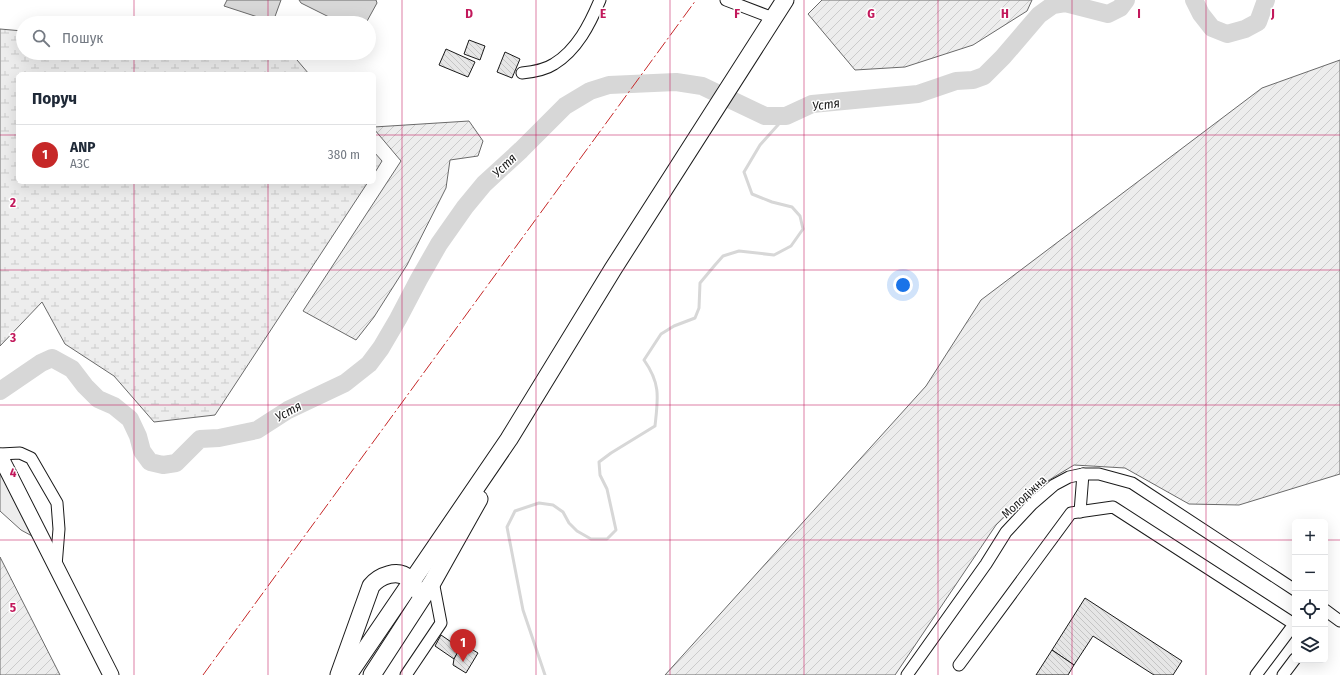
<!DOCTYPE html>
<html lang="uk">
<head>
<meta charset="utf-8">
<style>
  :root { --surface:#fff; --page:#f6f6f7; --text:#1f2937; --muted:#747a83; --line:#e0e1e3; --accent:#c62828 }
  body { margin:0; font-family:"Fira Sans Condensed",sans-serif; background:var(--page); color:var(--text) }
  .controls { position:absolute; right:12px; bottom:12px; display:grid; overflow:hidden; border-radius:6px; box-shadow:0 4px 16px #0002 }
  .controls button { width:36px; height:36px; display:grid; place-items:center; padding:0; border:0; border-bottom:1px solid var(--line); background:var(--surface); color:var(--text); font:20px sans-serif }
  .you { position:absolute; left:903px; top:285px; width:14px; height:14px; margin:-10px; border:3px solid #fff; border-radius:50%; background:#1a73e8; box-shadow:0 0 0 6px #1a73e833 }
  .badge { display:grid; place-items:center; width:26px; height:26px; border-radius:50%; background:var(--accent); color:#fff; font-size:13px; font-weight:700 }
  .pin { position:absolute; translate:-50% -33px; filter:drop-shadow(0 1px 2px #0008) }
  .pin::after { content:''; position:absolute; top:21px; width:14px; height:12px; background:inherit; clip-path:polygon(0 0,100% 0,50% 100%) }
  .list { margin:0; padding:0; list-style:none }
  h2 { display:flex; justify-content:space-between; align-items:center; height:52px; margin:0; padding:0 16px; font-size:17px }
  h2 small { font-size:13px; font-weight:400; color:var(--muted) }
  .list li { display:grid; grid-template-columns:26px 1fr auto; gap:12px; align-items:center; box-sizing:border-box; height:60px; padding:0 16px; border-top:1px solid var(--line) }
  .list b { display:block; font-size:15px; white-space:nowrap }
  .list p { margin:0; font-size:13px; white-space:nowrap; color:var(--muted) }
  .list em { font-size:13px; font-style:normal; color:var(--muted) }
  .icon { flex:none; width:22px; height:22px; fill:none; stroke:currentColor; stroke-width:2; stroke-linecap:round; stroke-linejoin:round }
  .map { position:relative; flex:none; width:1340px; height:675px; overflow:hidden }
  .search { position:absolute; background:var(--surface); box-shadow:0 4px 16px #0002; left:16px; top:16px; width:360px; height:44px; display:flex; align-items:center; gap:10px; box-sizing:border-box; padding:0 14px; border-radius:22px; color:var(--muted); font-size:15px }
  .panel { position:absolute; background:var(--surface); box-shadow:0 4px 16px #0002; left:16px; top:72px; width:360px; height:112px; border-radius:6px }
  .map>svg:first-child { display:block }
  .built { fill:#ededed; stroke:#6a6a6a }
  .wetland { fill:url(#wetland-marsh); stroke:#6a6a6a }
  .garden { fill:url(#garden-furrows); stroke:#6a6a6a }
  .water { fill:#d7d7d7; stroke:#6a6a6a }
  .lines { fill:none; stroke-linecap:round; stroke-linejoin:round }
  .stream { stroke:#d7d7d7; stroke-width:3 }
  .river { stroke:#d7d7d7; stroke-width:18 }
  .building { fill:url(#building-back-hatch); stroke:#1a1a1a }
  .minor-casing { stroke:#1a1a1a; stroke-width:13 }
  .major-casing { stroke:#1a1a1a; stroke-width:17 }
  .highway-casing { stroke:#1a1a1a; stroke-width:19 }
  .minor { stroke:#fff; stroke-width:11 }
  .major { stroke:#fff; stroke-width:15 }
  .highway { stroke:#fff; stroke-width:17 }
  .power { stroke:#c62828; stroke-width:1; stroke-dasharray:14 3 2 3; stroke-linecap:butt }
  .grid { fill:none; stroke:#c2185b; stroke-width:1; stroke-opacity:0.55 }
  .labels { text-anchor:middle; stroke-width:3; stroke-linejoin:round; paint-order:stroke }
  .street-label { font-size:12px; fill:#1a1a1a; stroke:#fff }
  .water-label { font-size:13px; font-style:italic; fill:#1a1a1a; stroke:#fff }
  .grid-label { font-size:13px; text-anchor:middle; font-weight:bold; fill:#c2185b; stroke:#fff; stroke-width:3; stroke-linejoin:round; paint-order:stroke }
</style>
</head>
<body>
<div class="map">
<svg width="1340" height="675" viewBox="0 0 1340 675">
  <defs>
    <pattern id="wetland-marsh" width="20" height="14" patternUnits="userSpaceOnUse"><rect width="20" height="14" fill="#ededed"/><path d="M1 5h8M5 5V1M11 12h8M15 12V8" fill="none" stroke="#cbcbcb"/></pattern>
    <pattern id="garden-furrows" width="10" height="10" patternUnits="userSpaceOnUse"><rect width="10" height="10" fill="#ededed"/><path d="M-1 1l2-2M0 10L10 0M9 11l2-2" fill="none" stroke="#cbcbcb"/></pattern>
    <pattern id="building-back-hatch" width="6" height="6" patternUnits="userSpaceOnUse"><rect width="6" height="6" fill="#e6e6e6"/><path d="M-1 5l2 2M0 0l6 6M5-1l2 2" fill="none" stroke="#c5c5c5"/></pattern>
  </defs>
  <rect width="100%" height="100%" fill="#fff"/>
  <path class="built" d="M0,456l43,86 -22,-12 -21,-19z"/>
  <g class="wetland">
    <path d="M0,29l23,2v22h268l18,21h-291v108h350l-153,233 -61,7 -40,-46 -49,-32 -23,-42 -42,44z"/>
    <path d="M374,152l8,9 -8,13z"/>
  </g>
  <g class="garden">
    <path d="M822,0h210l-5,11 -54,34 -68,22 -50,3 -47,-56z"/>
    <path d="M1340,60v414l-101,31 -50,-1 -64,-36 -51,-3 -43,26 -35,34 -101,150h-230l261,-289 55,-86 281,-212z"/>
    <path d="M469,121l14,20 -5,15 -28,4 -4,28 -39,77 -33,52 -18,23 -53,-29 98,-150 -27,-32v-2z"/>
    <path d="M0,557l60,118h-60z"/>
  </g>
  <g class="water">
    <path d="M227,0h54l-8,22 -49,-16z"/>
    <path d="M299,0h77l1,3 -11,20h-25l-40,-20z"/>
  </g>
  <g class="lines">
    <path class="stream" d="M545,675l-22,-65 -16,-83 8,-16 24,-8 14,2 10,7 6,11 8,8 14,8h16l9,-9 -9,-41 -7,-14 -1,-13 12,-9 44,-27c3,-28 6,-42 -11,-66l17,-26 13,-8 21,-8 4,-10 1,-25 15,-18 8,-9 16,-5 35,4 17,-9 12,-17 -3,-13 -8,-9 -20,-5 -20,-8 -8,-22 16,-27 26,-29"/>
    <g class="river">
      <path d="M1194,0l7,14 11,14 15,6 18,-5 13,-7 8,-22"/>
      <path d="M0,391l41,-28 11,-5 20,11 13,17 13,13 16,7 16,13 8,17 4,15 8,11 13,3 13,-2 24,-24 19,-1 38,-8 31,-20 57,-27 24,-19 12,-16 17,-29 21,-40 20,-35 26,-37 19,-23 37,-34 44,-44 25,-15 19,-6 67,-3 26,4 63,30h21l26,-12 106,-10 38,-13 17,-1 11,-4 19,-19 36,-42 14,-10 12,-2 43,11 12,-6 6,-8"/>
    </g>
  </g>
  <g class="building">
    <path d="M469,40l16,6 -5,14 -16,-6z"/>
    <path d="M446,49l29,13 -7,15 -29,-12z"/>
    <path d="M505,52l15,7 -8,19 -15,-6z"/>
    <path d="M1085,598l97,63 -9,14h-19l-61,-39 -19,29 -22,-15z"/>
    <path d="M441,635l19,13 -6,11 -19,-13z"/>
    <path d="M468,647l10,6 -12,20 -13,-8 1,-6 6,-11z"/>
    <path d="M1052,650l22,15 -6,10h-32z"/>
  </g>
  <g class="lines">
    <g class="minor-casing">
      <g id="minor">
        <path d="M726,0l47,18"/>
        <path d="M522,73c10,-1 23,-3 32,-9 23,-14 36,-40 46,-64"/>
        <path d="M0,454l20,-1 11,5 26,45 2,26 -3,37"/>
        <path d="M1080,512l3,-38"/>
        <path d="M1325,610l15,11"/>
        <path d="M959,665l112,-152 42,-6 181,117"/>
        <path d="M406,675l35,-52 -8,-42"/>
        <path d="M907,675l79,-111 20,-32 26,-28 22,-19 15,-8 14,-3h16l33,9 163,107"/>
        <path d="M1256,675l39,-52"/>
        <path d="M1283,675l12,-16"/>
      </g>
    </g>
    <g class="major-casing">
      <path id="major" d="M0,456l111,219"/>
    </g>
    <g class="highway-casing">
      <g id="highway">
        <path d="M339,675l32,-89c8,-10 27,-18 38,-7 3,3 5,8 8,11"/>
        <path d="M348,675l161,-236 104,-170 172,-269"/>
        <path d="M372,675l61,-94 46,-82"/>
      </g>
    </g>
    <use href="#minor" class="minor"/>
    <use href="#major" class="major"/>
    <use href="#highway" class="highway"/>
    <path class="power" d="M203,675l493,-675"/>
  </g>
  <path class="grid" d="M134,0v23M268,0v23M402,0v675M536,0v675M670,0v675M804,0v675M938,0v675M1072,0v675M1206,0v675M134,53v21M268,53v21M0,135h18M374,135h966M134,182v493M268,182v493M0,270h1340M0,405h1340M0,540h1295M1325,540h15"/>
  <g class="labels">
    <g class="street-label">
      <text transform="translate(1024 497) rotate(-43)" y="4">Молодіжна</text>
    </g>
    <g class="water-label">
      <text transform="translate(826 104) rotate(-8)" y="5">Устя</text>
      <text transform="translate(504 165) rotate(-44)" y="5">Устя</text>
      <text transform="translate(288 411) rotate(-29)" y="5">Устя</text>
    </g>
  </g>
  <g class="grid-label">
    <text x="469" y="18">D</text>
    <text x="603" y="18">E</text>
    <text x="737" y="18">F</text>
    <text x="871" y="18">G</text>
    <text x="1005" y="18">H</text>
    <text x="1139" y="18">I</text>
    <text x="1273" y="18">J</text>
    <text x="13" y="207">2</text>
    <text x="13" y="342">3</text>
    <text x="13" y="477">4</text>
    <text x="13" y="612">5</text>
  </g>
</svg>
<div class="controls">
<button>+</button>
<button>−</button>
<button><svg class="icon" aria-label="locate" viewBox="0 0 24 24"><circle cx="12" cy="12" r="6"/><path d="M12 2v4M12 18v4M2 12h4M18 12h4"/></svg></button>
<button><svg class="icon" aria-label="layers" viewBox="0 0 24 24"><path d="M12 4l9 5-9 5-9-5zM3 14l9 5 9-5"/></svg></button>
</div>
<div class="you"></div>
<div class="pin badge" style="left:463px;top:662px">1</div>
<div class="search"><svg class="icon" aria-label="search" viewBox="0 0 24 24"><circle cx="10" cy="10" r="6"/><path d="M15 15l6 6"/></svg>Пошук</div>
<section class="panel">
<h2>Поруч<small></small></h2>
<ul class="list">
<li><span class="badge">1</span><div><b>ANP</b><p>АЗС</p></div><em>380 m</em></li>
</ul>
</section>
</div>
</body>
</html>
